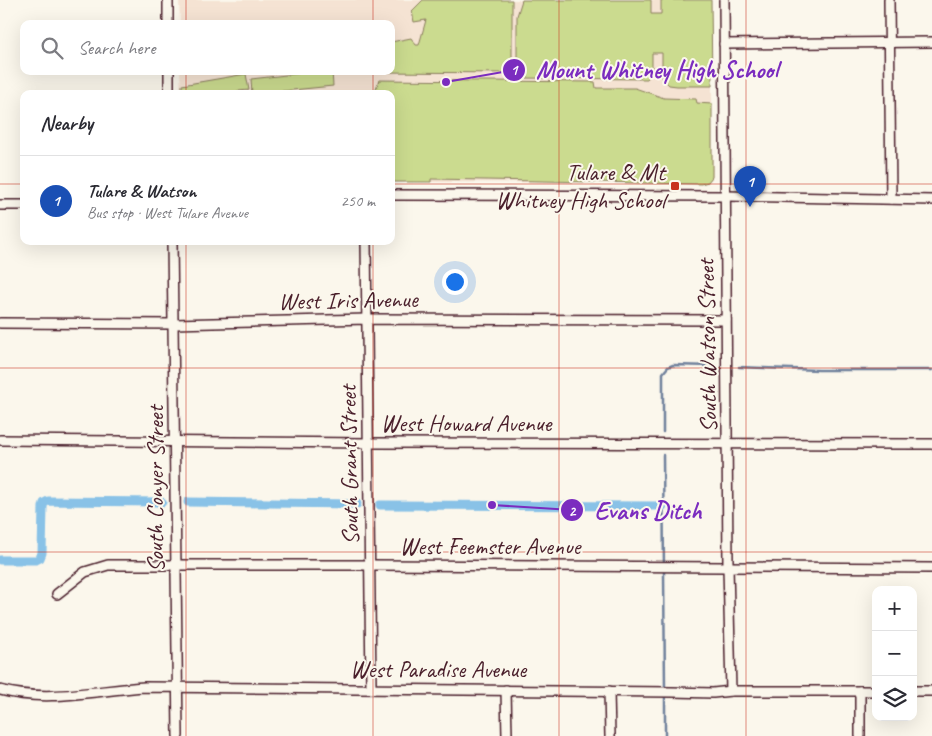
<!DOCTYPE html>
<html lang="en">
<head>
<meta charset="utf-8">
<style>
  :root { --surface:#fff; --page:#f2f2f3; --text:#2b2b33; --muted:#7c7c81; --line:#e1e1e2; --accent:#0f766e }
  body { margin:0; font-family:Caveat,sans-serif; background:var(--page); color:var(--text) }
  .controls { position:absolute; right:15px; bottom:15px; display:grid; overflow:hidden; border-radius:10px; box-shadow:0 5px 20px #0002 }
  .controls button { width:45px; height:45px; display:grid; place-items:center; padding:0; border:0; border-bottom:1px solid var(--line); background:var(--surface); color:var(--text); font:25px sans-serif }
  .you { position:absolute; left:454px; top:281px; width:18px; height:18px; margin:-12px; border:4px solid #fff; border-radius:50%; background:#1a73e8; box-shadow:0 0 0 8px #1a73e833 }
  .badge { display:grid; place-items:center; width:32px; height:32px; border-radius:50%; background:var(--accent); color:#fff; font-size:16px; font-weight:700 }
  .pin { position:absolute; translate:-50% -41px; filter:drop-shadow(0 1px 2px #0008) }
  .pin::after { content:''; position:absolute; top:26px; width:18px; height:15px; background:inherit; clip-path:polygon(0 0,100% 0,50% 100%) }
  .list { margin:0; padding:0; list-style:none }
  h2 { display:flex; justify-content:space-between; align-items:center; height:65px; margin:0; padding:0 20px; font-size:21px }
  h2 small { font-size:16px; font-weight:400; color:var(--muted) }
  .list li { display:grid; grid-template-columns:32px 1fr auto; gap:15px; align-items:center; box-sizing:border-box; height:90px; padding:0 20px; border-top:1px solid var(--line) }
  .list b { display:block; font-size:19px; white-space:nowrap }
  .list p { margin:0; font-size:16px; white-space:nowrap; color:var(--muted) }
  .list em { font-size:16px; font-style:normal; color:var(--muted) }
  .icon { flex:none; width:28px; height:28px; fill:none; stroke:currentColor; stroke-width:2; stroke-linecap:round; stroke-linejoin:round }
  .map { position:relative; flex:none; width:932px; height:736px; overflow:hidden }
  .search { position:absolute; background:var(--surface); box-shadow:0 5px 20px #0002; left:20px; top:20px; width:375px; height:55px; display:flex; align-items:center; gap:12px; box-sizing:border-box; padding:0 18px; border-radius:10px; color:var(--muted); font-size:19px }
  .panel { position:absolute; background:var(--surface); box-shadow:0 5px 20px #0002; left:20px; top:90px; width:375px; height:155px; border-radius:10px }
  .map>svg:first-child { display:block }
  .built { fill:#f5e3d3 }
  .green { fill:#cbdb8f; stroke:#8a7d5d }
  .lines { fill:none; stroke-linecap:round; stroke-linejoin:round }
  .stream { stroke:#70819c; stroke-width:2.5 }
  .canal { stroke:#89c2e7; stroke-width:9 }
  .minor-casing { stroke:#4a1f2b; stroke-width:12 }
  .minor { stroke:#fbf7ec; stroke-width:9 }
  .grid { fill:none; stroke:#c8321e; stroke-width:1; stroke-opacity:0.55 }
  .poi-dot { fill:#c8321e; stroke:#fbf7ec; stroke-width:2 }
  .labels { text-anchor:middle; stroke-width:4; stroke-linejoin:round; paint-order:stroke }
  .poi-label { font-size:24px; fill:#4a1f2b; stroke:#fbf7ec; text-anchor:end }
  .street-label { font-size:24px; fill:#4a1f2b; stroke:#fbf7ec }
  .leader { fill:none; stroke:#7b2cbf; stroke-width:2 }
  .callout-dot { fill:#7b2cbf; stroke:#fbf7ec; stroke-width:2 }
  .mark-label { font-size:15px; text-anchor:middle; font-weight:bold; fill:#fff }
  .callout-label { font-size:25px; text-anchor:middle; font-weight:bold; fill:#7b2cbf; stroke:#fbf7ec; stroke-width:4; stroke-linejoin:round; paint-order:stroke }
</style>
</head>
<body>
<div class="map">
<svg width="932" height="736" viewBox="0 0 932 736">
  <rect width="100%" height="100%" fill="#fbf7ec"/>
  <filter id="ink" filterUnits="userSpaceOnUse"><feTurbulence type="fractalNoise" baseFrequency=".02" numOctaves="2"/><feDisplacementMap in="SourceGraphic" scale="10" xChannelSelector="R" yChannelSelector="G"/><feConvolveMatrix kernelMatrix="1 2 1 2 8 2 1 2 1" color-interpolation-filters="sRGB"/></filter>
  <g filter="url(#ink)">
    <path class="built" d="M179,0h532l2,177 -5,6 -317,-1v-88h-210l-1,-23h211v-47h-211z"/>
    <g class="green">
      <path d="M423,0h89v65h-2l-1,8 -129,-1 11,-1v-29l20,-4 5,7h3l7,-25 -12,2 -2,-11z"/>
      <path d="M522,0h129v14h10v-14h50l1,86h-35l-8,-1 -7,-7v-25h-10v20l-5,6 -130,-1v-62z"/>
      <path d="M321,71h11l1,15 -81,8 -1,-15z"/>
      <path d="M246,74l3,16 -11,1v3h-56v-9z"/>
      <path d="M379,80l216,2 1,6h39l29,10 32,1 1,4 15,1v73l-4,5 -7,2 -270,-5v3h-40v-88h-17z"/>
    </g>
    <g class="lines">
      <g class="stream">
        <path d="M739,367l80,3h113"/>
        <path d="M663,432v-59l5,-6 5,-2 40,1"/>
        <path d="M663,455l2,235"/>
        <path d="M665,695v41"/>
      </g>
      <g class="canal">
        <path d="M188,502l169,2"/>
        <path d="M380,505l283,1"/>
        <path d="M0,560h36l4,-2 2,-5 1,-46 1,-4 4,-2 114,1"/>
      </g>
      <g class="minor-casing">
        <g id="minor">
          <path d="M724,0l4,567 3,124"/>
          <path d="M889,0l2,199"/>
          <path d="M168,24v-24"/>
          <path d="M724,44l208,-2"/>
          <path d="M169,71v23"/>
          <path d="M391,195l334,1 207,4"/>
          <path d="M0,205h24"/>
          <path d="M172,241l6,495"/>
          <path d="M366,241l5,447"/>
          <path d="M0,323l174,1 193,-5 359,1"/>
          <path d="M0,440l369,3 563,1"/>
          <path d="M57,594l28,-22 23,-7h263l561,3"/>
          <path d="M0,690c48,13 96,0 145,-3l527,5 41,1 18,-2h145"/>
          <path d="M506,690l1,46"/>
          <path d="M609,691l1,45"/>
          <path d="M860,691v45"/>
          <path d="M913,691h19"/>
        </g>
      </g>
      <use href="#minor" class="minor"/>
    </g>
  </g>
  <path class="grid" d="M186,0v24M373,0v24M559,0v736M746,0v736M186,71v23M373,71v23M0,184h24M391,184h541M186,241v495M373,241v495M0,368h932M0,552h932"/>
  <rect class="poi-dot" x="670" y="181" width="10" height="10" rx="2.5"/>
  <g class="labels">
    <g class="poi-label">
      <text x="665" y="180">Tulare &amp; Mt<tspan x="665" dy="28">Whitney High School</tspan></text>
    </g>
    <g class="street-label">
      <text transform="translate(348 300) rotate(-1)" y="8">West Iris Avenue</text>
      <text transform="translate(707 346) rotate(-91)" y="8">South Watson Street</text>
      <text x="466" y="431">West Howard Avenue</text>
      <text transform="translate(349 465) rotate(-91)" y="8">South Grant Street</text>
      <text transform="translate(155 489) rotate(-90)" y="8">South Conyer Street</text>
      <text x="490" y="554">West Feemster Avenue</text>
      <text x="438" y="677">West Paradise Avenue</text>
    </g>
  </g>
  <path class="leader" d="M446 82L514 70M492 505L572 510"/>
  <g class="callout-dot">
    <circle cx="446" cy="82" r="5"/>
    <circle cx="492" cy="505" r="5"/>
    <circle cx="514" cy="70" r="12"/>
    <circle cx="572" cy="510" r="12"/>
  </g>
  <g class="mark-label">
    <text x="514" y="75">1</text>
    <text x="572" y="516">2</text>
  </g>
  <g class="callout-label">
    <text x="657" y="78">Mount Whitney High School</text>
    <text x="648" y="519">Evans Ditch</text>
  </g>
</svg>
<div class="controls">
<button>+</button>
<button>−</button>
<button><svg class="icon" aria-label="layers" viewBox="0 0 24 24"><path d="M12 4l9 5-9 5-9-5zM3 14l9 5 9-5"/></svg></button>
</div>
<div class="you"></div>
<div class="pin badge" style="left:750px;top:207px;background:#1a4fb4">1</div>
<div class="search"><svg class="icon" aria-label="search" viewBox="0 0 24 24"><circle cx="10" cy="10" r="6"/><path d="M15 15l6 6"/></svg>Search here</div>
<section class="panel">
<h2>Nearby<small></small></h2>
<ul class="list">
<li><span class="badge" style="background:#1a4fb4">1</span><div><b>Tulare &amp; Watson</b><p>Bus stop · West Tulare Avenue</p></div><em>250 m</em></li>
</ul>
</section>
</div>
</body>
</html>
